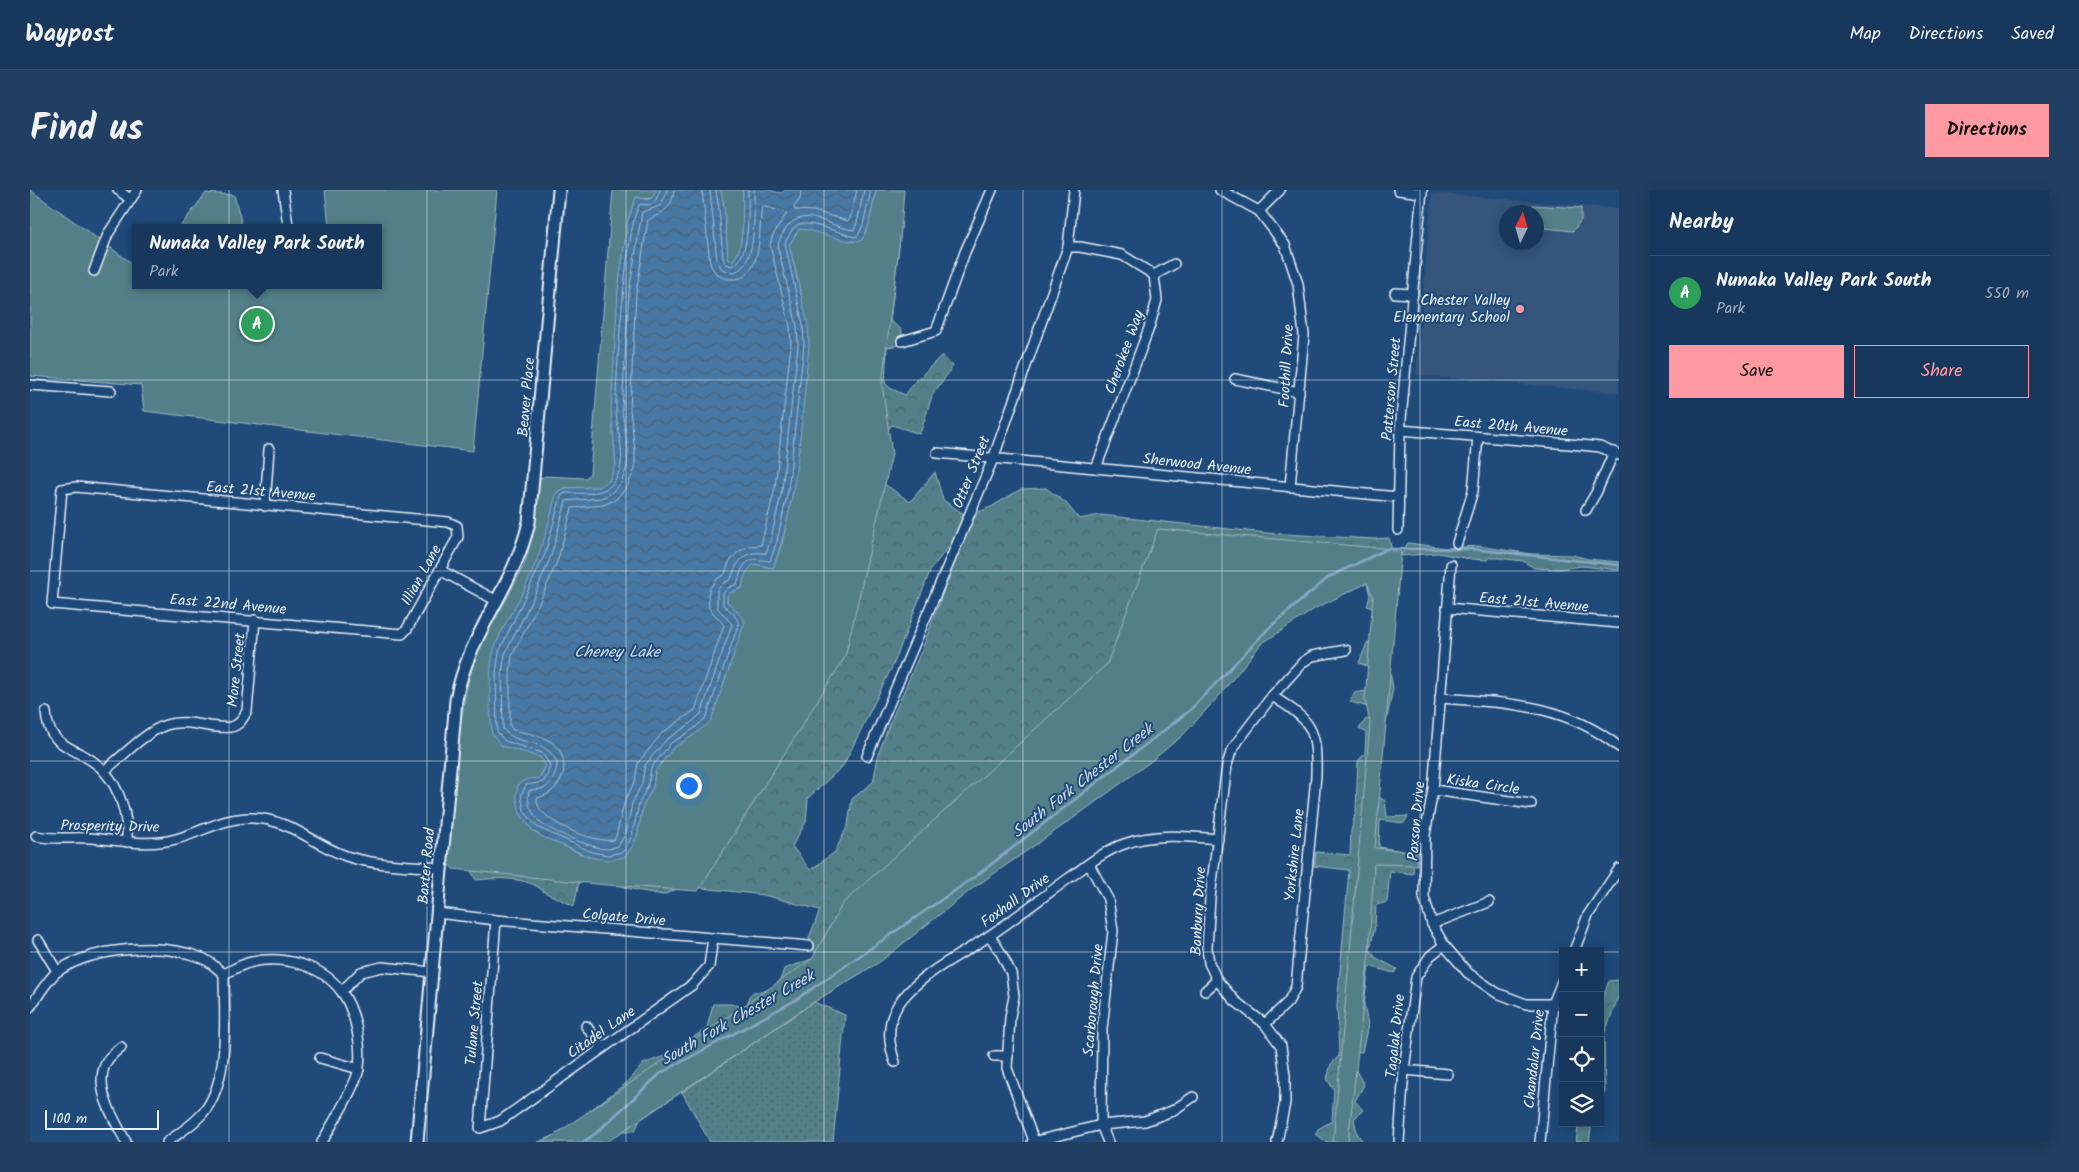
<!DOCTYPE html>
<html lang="en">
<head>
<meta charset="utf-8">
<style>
  :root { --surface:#17385c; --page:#203f62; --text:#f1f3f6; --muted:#9eacbb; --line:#365272; --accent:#ff9aa2 }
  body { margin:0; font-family:Kalam,sans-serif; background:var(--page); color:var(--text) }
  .controls { position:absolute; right:15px; bottom:15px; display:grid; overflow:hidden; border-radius:0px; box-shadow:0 2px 12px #0003 }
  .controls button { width:45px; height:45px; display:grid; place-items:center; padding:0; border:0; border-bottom:1px solid var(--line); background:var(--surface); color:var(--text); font:25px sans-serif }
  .compass { position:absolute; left:1469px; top:15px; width:45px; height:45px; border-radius:50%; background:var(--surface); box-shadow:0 2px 12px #0003; rotate:5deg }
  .scale { position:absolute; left:15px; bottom:12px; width:114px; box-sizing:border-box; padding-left:5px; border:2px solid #e8f1f8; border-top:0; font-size:14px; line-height:18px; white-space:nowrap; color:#e8f1f8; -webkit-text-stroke:4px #1f4a7a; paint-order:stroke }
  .you { position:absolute; left:658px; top:595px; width:18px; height:18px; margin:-12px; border:4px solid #fff; border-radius:50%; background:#1a73e8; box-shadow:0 0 0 8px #1a73e833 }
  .badge { display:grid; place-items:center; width:32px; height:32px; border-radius:50%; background:var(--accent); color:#fff; font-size:16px; font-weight:700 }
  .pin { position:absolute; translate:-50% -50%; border:2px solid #fff; box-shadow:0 1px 5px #0006 }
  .popup { position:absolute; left:102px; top:34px; width:250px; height:65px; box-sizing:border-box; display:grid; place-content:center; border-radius:0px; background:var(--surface); filter:drop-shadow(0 1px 4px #0005); font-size:16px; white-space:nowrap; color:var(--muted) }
  .popup b { font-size:19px; color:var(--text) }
  .popup::after { content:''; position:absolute; left:50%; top:100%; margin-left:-10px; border:10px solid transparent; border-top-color:var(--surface) }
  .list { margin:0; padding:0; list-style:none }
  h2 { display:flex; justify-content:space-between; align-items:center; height:65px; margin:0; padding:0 20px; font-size:21px }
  h2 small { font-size:16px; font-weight:400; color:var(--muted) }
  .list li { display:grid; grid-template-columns:32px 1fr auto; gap:15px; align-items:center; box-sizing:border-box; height:75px; padding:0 20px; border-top:1px solid var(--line) }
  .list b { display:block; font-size:19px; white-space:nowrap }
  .list p { margin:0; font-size:16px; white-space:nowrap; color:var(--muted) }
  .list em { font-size:16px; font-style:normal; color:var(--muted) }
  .actions { display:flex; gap:10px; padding:15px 20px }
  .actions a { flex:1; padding:11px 0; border:1px solid var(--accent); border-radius:0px; text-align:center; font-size:18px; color:var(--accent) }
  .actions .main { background:var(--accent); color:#111 }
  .icon { flex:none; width:28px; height:28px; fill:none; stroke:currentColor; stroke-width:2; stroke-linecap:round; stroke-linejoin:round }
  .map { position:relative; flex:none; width:1589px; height:952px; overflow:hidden; border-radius:0px }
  header { display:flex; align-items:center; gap:30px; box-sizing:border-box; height:70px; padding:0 25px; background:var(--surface); border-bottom:1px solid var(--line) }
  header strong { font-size:24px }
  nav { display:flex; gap:28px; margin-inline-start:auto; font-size:18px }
  .intro { display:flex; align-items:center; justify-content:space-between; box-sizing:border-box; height:120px; padding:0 30px }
  h1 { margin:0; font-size:35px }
  .button { padding:12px 22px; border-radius:0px; background:var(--accent); color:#111; font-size:18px; font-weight:700 }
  main { display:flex; gap:30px; padding:0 30px }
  aside { flex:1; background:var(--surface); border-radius:0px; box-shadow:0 2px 12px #0003 }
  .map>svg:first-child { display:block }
  .built { fill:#34557d; fill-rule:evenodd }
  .grass { fill:url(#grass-dots); stroke:#9db8c0 }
  .forest { fill:url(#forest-crowns); stroke:#9db8c0 }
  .green { fill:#528088; stroke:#9db8c0 }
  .water { fill:url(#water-waves); stroke:#87a8c5 }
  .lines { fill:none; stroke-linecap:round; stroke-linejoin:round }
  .shore { stroke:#a7c1d6; stroke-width:1 }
  .stream { stroke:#87a8c5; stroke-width:2.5 }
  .minor-casing { stroke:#e8f1f8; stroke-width:12 }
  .tertiary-casing { stroke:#e8f1f8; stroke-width:15 }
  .minor { stroke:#1f4a7a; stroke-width:9 }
  .tertiary { stroke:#1f4a7a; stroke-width:11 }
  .grid { fill:none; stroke:#e8f1f8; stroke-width:1; stroke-opacity:0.55 }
  .poi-dot { fill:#ff9aa2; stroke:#1f4a7a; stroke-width:2 }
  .labels { text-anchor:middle; stroke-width:4; stroke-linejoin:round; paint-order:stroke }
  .poi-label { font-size:15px; fill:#e8f1f8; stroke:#1f4a7a; text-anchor:end }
  .street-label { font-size:15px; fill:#e8f1f8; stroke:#1f4a7a }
  .water-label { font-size:16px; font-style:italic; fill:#d0dfeb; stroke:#1f4a7a }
</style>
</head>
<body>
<header>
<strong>Waypost</strong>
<nav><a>Map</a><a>Directions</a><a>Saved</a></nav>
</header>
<div class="intro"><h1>Find us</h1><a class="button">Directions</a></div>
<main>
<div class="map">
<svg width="1589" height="952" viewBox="0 0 1589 952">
  <defs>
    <pattern id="grass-dots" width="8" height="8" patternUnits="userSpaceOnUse" patternTransform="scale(1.25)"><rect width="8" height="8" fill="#528088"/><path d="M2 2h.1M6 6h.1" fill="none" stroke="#4d676c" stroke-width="1.8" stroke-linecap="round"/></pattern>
    <pattern id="forest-crowns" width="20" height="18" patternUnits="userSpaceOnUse" patternTransform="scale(1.25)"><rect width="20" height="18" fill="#528088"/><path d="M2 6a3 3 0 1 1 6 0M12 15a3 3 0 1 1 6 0" fill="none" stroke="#4d676c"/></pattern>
    <pattern id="water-waves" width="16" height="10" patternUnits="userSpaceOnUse" patternTransform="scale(1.25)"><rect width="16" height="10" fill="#4678a3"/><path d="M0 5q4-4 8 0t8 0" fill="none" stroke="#46627b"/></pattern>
  </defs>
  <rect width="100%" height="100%" fill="#1f4a7a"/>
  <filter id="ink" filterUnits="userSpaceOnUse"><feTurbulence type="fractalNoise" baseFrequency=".02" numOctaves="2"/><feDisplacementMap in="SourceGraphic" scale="10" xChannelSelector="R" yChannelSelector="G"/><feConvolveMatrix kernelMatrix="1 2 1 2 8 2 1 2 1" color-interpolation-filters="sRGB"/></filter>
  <g filter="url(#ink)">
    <path class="built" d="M1402,3l187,16v184l-203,-18zM1476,22h30v30h-30z"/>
    <path class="grass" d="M784,812l31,13 -12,127h-123l-28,-50z"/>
    <g class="forest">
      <path d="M846,0l24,49 -10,82 12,9 -1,15 -14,2 -2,36 5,5 15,7 11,-14 26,-26 11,11 -21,30 -12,38 -28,-9 -7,8 -2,50 27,19 25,-30 8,28 21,14 -13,30 -20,25 -37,94 -51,103 -35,32 -2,24 -14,24 18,24 25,-18 13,-27 4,-26 21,-17 6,-30 10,-27 34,-78 44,-120 12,-15 12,-5 30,-18 25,-1 20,15 13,16 21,-4 166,18 108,6 15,-1 4,18h7l8,-13 39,5 31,-2 54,8 40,1 16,4 31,3v8l-38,-4 -22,3 -25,-1 -11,-7 -34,-4 -2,3 -17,-1 -32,-6 -38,3 -12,106 5,26 -21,104 13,9 2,16 21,-1 -4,7 -24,-3 -1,27 35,6 -1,21 -23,-3 -3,31 -11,3 -1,22 -5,22 5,8 22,12 -3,4 -25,-7 -5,39 4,20 -6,27 -18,-3 20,36 -9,16 8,9 -9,9 3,14 6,9h-37l-10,-8 2,-5 14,-8 2,-31 -7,-11 4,-15 8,-8 -2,-51 12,-135 -35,-4 2,-14 34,3 1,-24 5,-21 2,-49 7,-8 1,-21 -7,-3 7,-10 7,1 7,-10 -30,-8 4,-9 18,-3v-22l-13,-5 8,-20 11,-5 11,-23 -22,-9 3,-10 -3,-13 -83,28 -416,348 -3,11 -51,32 -174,118 -5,11h-16l-24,11h-57l18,-7 12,-8 61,-46 14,-17 24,-9 40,-27 6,-24h17l19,4 -1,-10 5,-6 24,-3 7,-20 33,-12 -8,-19 11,-28 -56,-15 -80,-9 -21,9 -32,-6 -27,-9 264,-653z"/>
      <path d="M440,679l110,8 -6,29 -30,-14c-15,-16 -49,-14 -68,-12z"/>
      <path d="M1589,790v15l-15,40 1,57 -5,9v-95l9,-25z"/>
      <path d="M1550,933h12l-3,19h-13l2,-14z"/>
    </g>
    <g class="green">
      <path d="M0,0l106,76v19h242v-57h-60l11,-2 -4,-36h172l-24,261 -329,-40 -3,-26 -111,-9z"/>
      <path d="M583,0h43l-4,8 -9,1 -10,6 -5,15 -10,70 -5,141 3,33 -7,17 -10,6 -34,1 -7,3 -17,61 -17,39 -13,24 -20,91 1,28 48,23 6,8 -26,48 13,18 48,23 56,-18 6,-30 10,-19 2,-16 19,-24 20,-12 42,-125 -9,-8v-6l4,-4 11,-4c2,-11 2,-18 13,-24l18,4 9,-25 11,-51 8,-200 -12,-47 10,-16h12l43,13 14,-15 8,-37h28l-3,40 -19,154 10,70 -47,203 -147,234 -91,-6 -154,-16 -4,-4 -1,-5 2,-42 11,-100 7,-36 9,-33 29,-49 19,-37 9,-35 5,-49 6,-3 41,2 4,-5z"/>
      <path d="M691,0h22c-1,20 3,56 -10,71l-4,-1 -1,-2 -4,-50z"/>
      <path d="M176,3l28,2 9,33h-64z"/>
      <path d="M1502,15l49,3v12l-8,11 -29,-3 1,-4h-8l-1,-12h-5z"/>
      <path d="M1128,339l234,20 -1,2h10l-26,297 42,4v13l-43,-1 -5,88 -21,190h-15l37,-419 -5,-23 8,-104 -6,-13 -51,25 -55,36 -42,52 -37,40 -32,26 -79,58 -99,69 -91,72 -67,41 -207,140h-63l268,-183 31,-56 264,-239z"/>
    </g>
    <path class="water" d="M626,0h65l3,18 4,50 1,2 4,1c13,-15 9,-52 10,-71h25l13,3 5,-3h90l-8,37 -6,13c-17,5 -43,-10 -63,-11l-10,16 19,80 1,20c-8,75 -10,153 -36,223l-18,-4c-10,6 -11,13 -13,24l-11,4 -4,4v6l9,8 9,11 -34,100 -17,14 -20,12 -19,24 -2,16 -10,19 -6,30 -8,16 -5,5 -16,3 -18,-3 -45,-19 -12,-7 -13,-18 -4,-18 2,-10 5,-4 5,-2 12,-1 6,-13 -6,-8 -38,-11 -10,-12c-2,-21 -4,-64 2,-84 7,-22 21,-41 31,-62 15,-33 23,-59 31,-94l9,-6 34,-1 10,-6 7,-17 -5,-54 7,-120 10,-70 8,-23 12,3 4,-2z"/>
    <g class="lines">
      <g class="shore">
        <path d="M630,0l-5,12 -6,3 -9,-1c-14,16 -25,178 -24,207 1,23 14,53 -4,73 -11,12 -32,9 -47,9l-4,3 -16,58 -46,98 -3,21 1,59 8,9 37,12 8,12 -3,11 -4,6 -17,3 -5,10 3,16 13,16 55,25 16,3 14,-3 4,-4 6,-13 7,-31 9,-19 3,-17 20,-25 20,-12 15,-13 33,-95 -6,-10 -10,-8v-12l5,-5 9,-4c3,-10 6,-25 20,-25 4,1 9,2 13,2l7,-20 11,-50 16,-146 -1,-20 -18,-82c3,-5 6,-13 11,-17 8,-8 47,8 58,11l4,-1 5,-11 8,-35"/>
        <path d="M637,0l-2,7 -5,9 -18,6 -13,80 -7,118 6,40 -1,17 -6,16 -12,12 -8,3 -35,3 -15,55 -17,40 -29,58 -3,19 1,56c15,19 43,7 54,34 0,10 -6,25 -16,26 -5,1 -8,0 -12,2 -3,11 3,24 12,32 9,8 54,26 66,26 4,0 8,-2 11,-3l8,-13 6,-30 10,-19 3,-19 22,-26 20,-13 14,-12 31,-90 -15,-17v-17l7,-7 7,-4c4,-11 9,-25 23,-26 4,-1 8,1 12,0l5,-14 11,-49 16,-145 -1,-19 -19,-78c0,-8 4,-12 7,-18 17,-27 46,-2 69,0l3,-7 7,-33"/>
        <path d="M644,0c-1,18 -12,23 -26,30l-12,73 -6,117 5,40v19l-8,18 -12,13 -12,5 -31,3 -14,51 -17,40 -29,57 -2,17v53l3,4c12,3 28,5 38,12 24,17 12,51 -14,56 -4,22 59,46 77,42l2,-4 9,-36 10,-19 3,-18 24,-30 33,-23 29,-85 -15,-17 -1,-13 2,-7 7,-9 8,-5 4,-12 9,-10 11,-6 12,-1 14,-57 16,-143 -1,-18 -20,-82 3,-10 14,-22 -25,-7c-4,21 3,77 -33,73 -10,-1 -16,-7 -19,-16l-8,-73"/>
        <path d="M680,0l7,71 5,8c37,18 32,-60 32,-79"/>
        <path d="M686,0l3,19 4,50 3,5 6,2c19,-6 16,-59 16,-76"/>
        <path d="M771,0l-1,9 -6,8 1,3 19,1 34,10 2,-2 7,-29"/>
      </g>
      <path class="stream" d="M553,952l12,-8 66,-61 133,-72 182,-125 213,-165 81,-84 59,-50 58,-28h84l148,16"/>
      <g class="minor-casing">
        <g id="minor">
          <path d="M88,0l12,9"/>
          <path d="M253,0l5,35"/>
          <path d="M1190,0l39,21 26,34 13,39 6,51 -14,152"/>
          <path d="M1368,0l24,3"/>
          <path d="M1229,21l21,-21"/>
          <path d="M1038,57h12l42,8 32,20 3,25 -8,28 -53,140"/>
          <path d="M64,81l14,-37 29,-44"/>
          <path d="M1124,85l20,-11"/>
          <path d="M1365,103l18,1"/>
          <path d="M872,151l34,-10 29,-79 27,-62"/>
          <path d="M1205,189l64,13"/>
          <path d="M0,195l81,6"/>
          <path d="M1370,240l181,15 19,2 19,8"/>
          <path d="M907,263l461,44"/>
          <path d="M46,297l372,35 9,4 1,11 -51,92 -5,5 -350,-30 10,-115z"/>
          <path d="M235,316l4,-57"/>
          <path d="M1556,320l10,-17 18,-41"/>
          <path d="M1368,340l2,-100 22,-240"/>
          <path d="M1427,353l16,-52 5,-54"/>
          <path d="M1421,375l-18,225 -8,45 -1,62 8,27 12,21 24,28 29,20 29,11h27"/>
          <path d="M410,380l57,31"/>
          <path d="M1417,418l172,15"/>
          <path d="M1410,508c66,5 124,5 179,49"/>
          <path d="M16,522c2,40 36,34 58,59 17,19 24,46 23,71"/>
          <path d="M837,566l126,-297 75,-212 6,-57"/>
          <path d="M74,581c18,-14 41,-39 62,-46 22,-7 46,5 65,2 9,-2 12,-9 16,-16l8,-91"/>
          <path d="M1403,600l98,14"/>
          <path d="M6,646c18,4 35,1 53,2 29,2 58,9 87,1 26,-7 48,-22 76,-21 39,1 60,26 94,38 30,10 64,9 95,12"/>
          <path d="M1059,674l19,35 5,32 -11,98 -1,96 7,17"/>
          <path d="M407,723l59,7 313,26"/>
          <path d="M466,730l-16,208 20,-7 192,-136 17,-19 4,-28"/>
          <path d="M1402,734l57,-22"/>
          <path d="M960,746l11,17 10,20 3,23 -4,21 -3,51 27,73"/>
          <path d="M8,750l19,31"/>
          <path d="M1544,761l14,-36 31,-46"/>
          <path d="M194,784c8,-4 18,-10 28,-12 30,-7 70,3 89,29 14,18 21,54 18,76 -1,16 -28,59 -37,75"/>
          <path d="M312,801l19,-19 21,-5 50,5"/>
          <path d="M1175,801l12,-11"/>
          <path d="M0,817c7,-9 19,-30 28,-36 35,-24 105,-29 144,-13 8,3 15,11 22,16"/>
          <path d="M1235,834l23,-22 8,-15 20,-211c1,-48 -4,-55 -44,-80"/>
          <path d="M556,836l17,22"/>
          <path d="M91,857c-5,4 -11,9 -14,14 -15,26 7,57 19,81"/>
          <path d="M964,866h14"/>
          <path d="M290,868l39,11"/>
          <path d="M865,872c-8,-22 -8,-45 8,-64 23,-28 59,-43 89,-64 26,-18 51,-37 77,-56 17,-12 35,-27 55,-34 31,-11 61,-8 94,-5"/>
          <path d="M1374,880l44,4"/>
          <path d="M137,952c12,-9 26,-17 36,-29 28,-34 21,-97 21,-139"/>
          <path d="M1002,952l69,-17 44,-4 27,-10 21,-14"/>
          <path d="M1247,952l8,-39v-28l-4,-29 -16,-22 -30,-23 -18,-21 -8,-17 -2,-15 3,-50 17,-133 4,-13 7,-11 34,-45 31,-34 9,-6 34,-6"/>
          <path d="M1369,952l5,-72 12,-93 14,-21 14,-11"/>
          <path d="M1510,952l13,-138 10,-25"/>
        </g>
      </g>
      <g class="tertiary-casing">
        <path id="tertiary" d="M387,952l39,-442c12,-67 58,-112 73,-178l30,-332"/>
      </g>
      <use href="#minor" class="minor"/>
      <use href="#tertiary" class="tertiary"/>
    </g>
  </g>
  <path class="grid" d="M199,0v952M397,0v952M596,0v952M794,0v952M993,0v952M1192,0v952M1390,0v952M0,190h1589M0,381h1589M0,571h1589M0,762h1533M1570,762h19"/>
  <circle class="poi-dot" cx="1490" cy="119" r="5"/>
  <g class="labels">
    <g class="poi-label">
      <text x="1480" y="115">Chester Valley<tspan x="1480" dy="17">Elementary School</tspan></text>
    </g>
    <g class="street-label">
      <text transform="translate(1094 162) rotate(-70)" y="5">Cherokee Way</text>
      <text transform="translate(1256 176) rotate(-87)" y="5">Foothill Drive</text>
      <text transform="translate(1361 199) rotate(-85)" y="5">Patterson Street</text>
      <text transform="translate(496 207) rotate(-85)" y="5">Beaver Place</text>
      <text transform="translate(1481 236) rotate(5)" y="5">East 20th Avenue</text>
      <text transform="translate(1167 274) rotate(6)" y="5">Sherwood Avenue</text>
      <text transform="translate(941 282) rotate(-68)" y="5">Otter Street</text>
      <text transform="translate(231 301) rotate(5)" y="5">East 21st Avenue</text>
      <text transform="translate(391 385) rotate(-61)" y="5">Illian Lane</text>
      <text transform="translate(1504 412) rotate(5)" y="5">East 21st Avenue</text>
      <text transform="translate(198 414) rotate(5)" y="5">East 22nd Avenue</text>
      <text transform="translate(206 480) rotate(-84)" y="5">More Street</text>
      <text transform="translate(1453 594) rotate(8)" y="5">Kiska Circle</text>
      <text transform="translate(1386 631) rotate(-85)" y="5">Paxson Drive</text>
      <text transform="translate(80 636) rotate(1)" y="5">Prosperity Drive</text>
      <text transform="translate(1264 665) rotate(-84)" y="5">Yorkshire Lane</text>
      <text transform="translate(396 676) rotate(-85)" y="5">Baxter Road</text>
      <text transform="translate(985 710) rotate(-36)" y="5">Foxhall Drive</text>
      <text transform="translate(1168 721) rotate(-87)" y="5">Banbury Drive</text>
      <text transform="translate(594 727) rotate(5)" y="5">Colgate Drive</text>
      <text transform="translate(1063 810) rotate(-85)" y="5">Scarborough Drive</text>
      <text transform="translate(444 833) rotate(-85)" y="5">Tulane Street</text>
      <text transform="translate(571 842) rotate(-35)" y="5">Citadel Lane</text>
      <text transform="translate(1365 846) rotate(-84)" y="5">Tagalak Drive</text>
      <text transform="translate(1504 869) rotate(-84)" y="5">Chandalar Drive</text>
    </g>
    <g class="water-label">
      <text x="587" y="467">Cheney Lake</text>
      <text transform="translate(1052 590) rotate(-38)" y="6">South Fork Chester Creek</text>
      <text transform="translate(707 827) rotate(-30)" y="6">South Fork Chester Creek</text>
    </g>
  </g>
</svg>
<div class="controls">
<button>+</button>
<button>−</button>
<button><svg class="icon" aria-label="locate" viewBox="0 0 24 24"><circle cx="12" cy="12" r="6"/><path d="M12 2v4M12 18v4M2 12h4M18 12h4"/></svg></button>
<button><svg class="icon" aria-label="layers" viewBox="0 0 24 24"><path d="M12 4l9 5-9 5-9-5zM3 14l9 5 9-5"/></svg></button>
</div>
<svg class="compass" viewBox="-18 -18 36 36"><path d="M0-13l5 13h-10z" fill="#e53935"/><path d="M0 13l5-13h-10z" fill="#9eacbb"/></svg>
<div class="scale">100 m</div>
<div class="you"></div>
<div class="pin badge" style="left:227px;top:134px;background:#2e9e5b">A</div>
<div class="popup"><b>Nunaka Valley Park South</b>Park</div>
</div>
<aside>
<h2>Nearby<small></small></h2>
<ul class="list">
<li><span class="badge" style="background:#2e9e5b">A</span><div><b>Nunaka Valley Park South</b><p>Park</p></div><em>550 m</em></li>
</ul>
<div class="actions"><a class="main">Save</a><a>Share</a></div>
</aside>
</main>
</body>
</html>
